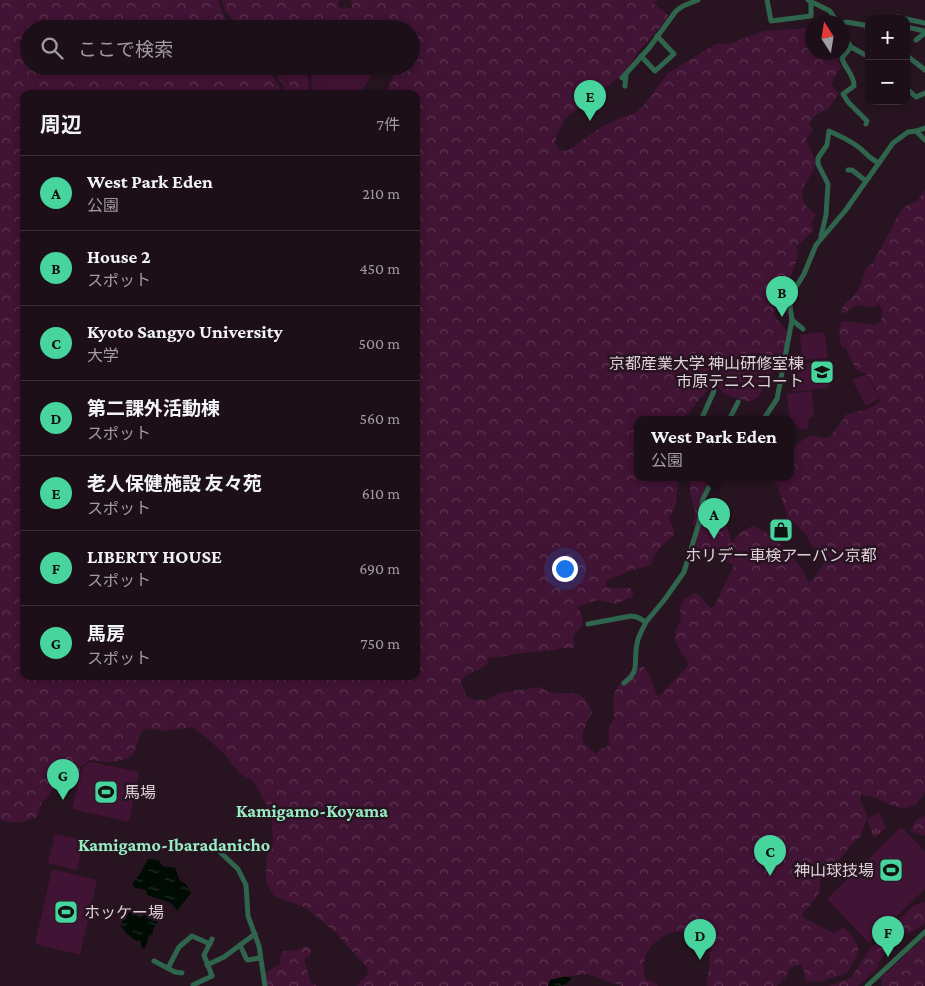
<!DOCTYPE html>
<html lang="ja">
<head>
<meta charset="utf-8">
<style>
  :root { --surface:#1d0f18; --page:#251821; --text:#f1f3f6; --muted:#a09ca2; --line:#3b2f37; --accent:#48d49d }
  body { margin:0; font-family:"Crimson Pro","Noto Sans JP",serif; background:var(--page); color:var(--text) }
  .controls { position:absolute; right:15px; top:15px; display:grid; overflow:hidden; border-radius:10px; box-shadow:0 2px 8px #0003 }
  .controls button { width:45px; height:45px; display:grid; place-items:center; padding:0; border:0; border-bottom:1px solid var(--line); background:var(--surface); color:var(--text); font:25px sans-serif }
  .compass { position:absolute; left:805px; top:15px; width:45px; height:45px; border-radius:50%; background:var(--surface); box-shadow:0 2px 8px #0003; rotate:348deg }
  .you { position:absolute; left:564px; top:568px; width:18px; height:18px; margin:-12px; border:4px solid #fff; border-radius:50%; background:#1a73e8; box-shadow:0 0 0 8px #1a73e833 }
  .badge { display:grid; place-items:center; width:32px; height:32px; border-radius:50%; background:var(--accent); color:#111; font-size:16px; font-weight:700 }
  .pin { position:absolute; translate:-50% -41px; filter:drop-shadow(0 1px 2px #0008) }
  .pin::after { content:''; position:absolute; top:26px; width:18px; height:15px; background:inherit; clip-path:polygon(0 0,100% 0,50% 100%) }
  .popup { position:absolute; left:634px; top:416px; width:160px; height:65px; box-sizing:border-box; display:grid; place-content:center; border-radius:10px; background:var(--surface); filter:drop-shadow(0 1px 4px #0005); font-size:16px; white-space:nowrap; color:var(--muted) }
  .popup b { font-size:19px; color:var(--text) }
  .popup::after { content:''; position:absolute; left:50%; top:100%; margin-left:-10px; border:10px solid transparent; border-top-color:var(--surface) }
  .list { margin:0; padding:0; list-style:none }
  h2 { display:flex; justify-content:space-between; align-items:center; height:65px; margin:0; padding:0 20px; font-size:21px }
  h2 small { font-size:16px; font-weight:400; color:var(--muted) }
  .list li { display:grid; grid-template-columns:32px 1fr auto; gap:15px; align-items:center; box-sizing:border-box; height:75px; padding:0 20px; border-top:1px solid var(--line) }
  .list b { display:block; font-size:19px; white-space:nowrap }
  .list p { margin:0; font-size:16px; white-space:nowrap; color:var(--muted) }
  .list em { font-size:16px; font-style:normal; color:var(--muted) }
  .icon { flex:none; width:28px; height:28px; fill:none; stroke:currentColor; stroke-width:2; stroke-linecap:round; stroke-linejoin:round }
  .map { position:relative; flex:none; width:925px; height:986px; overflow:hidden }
  .search { position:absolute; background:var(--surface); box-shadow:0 2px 8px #0003; left:20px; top:20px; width:400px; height:55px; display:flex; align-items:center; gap:12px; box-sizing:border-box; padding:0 18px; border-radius:28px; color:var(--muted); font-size:19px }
  .panel { position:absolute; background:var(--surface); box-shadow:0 2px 8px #0003; left:20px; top:90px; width:400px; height:590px; border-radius:10px }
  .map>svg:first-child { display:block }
  .grass { fill:url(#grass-tufts) }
  .forest { fill:url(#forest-crowns) }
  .pitch { fill:#411334 }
  .water { fill:url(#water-ripples) }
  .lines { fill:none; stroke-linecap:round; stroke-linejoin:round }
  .minor { stroke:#2f644d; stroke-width:5 }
  .labels { text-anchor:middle; stroke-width:5; stroke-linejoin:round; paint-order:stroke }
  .poi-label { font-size:16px; fill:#ded1d9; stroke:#271420; text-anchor:end }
  .neighbourhood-label { font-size:18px; font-weight:bold; fill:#97ecc4; stroke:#271420 }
</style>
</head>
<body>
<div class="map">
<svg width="925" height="986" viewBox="0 0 925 986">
  <defs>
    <pattern id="grass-tufts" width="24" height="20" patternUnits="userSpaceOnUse" patternTransform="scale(1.25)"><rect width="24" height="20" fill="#411334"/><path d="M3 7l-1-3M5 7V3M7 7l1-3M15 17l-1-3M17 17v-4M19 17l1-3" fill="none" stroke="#5c3451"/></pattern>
    <pattern id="forest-crowns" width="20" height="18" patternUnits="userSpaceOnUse" patternTransform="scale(1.25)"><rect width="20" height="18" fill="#411334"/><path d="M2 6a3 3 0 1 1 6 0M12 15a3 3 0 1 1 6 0" fill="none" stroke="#5c3451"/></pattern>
    <pattern id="water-ripples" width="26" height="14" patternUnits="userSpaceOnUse" patternTransform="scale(1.25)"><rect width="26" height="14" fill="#000b04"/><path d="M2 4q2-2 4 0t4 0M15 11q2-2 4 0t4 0" fill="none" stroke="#252e28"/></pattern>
  </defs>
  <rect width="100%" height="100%" fill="#271420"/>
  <g class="grass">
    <path d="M311,66h5l7,28h-11z"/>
    <path d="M275,72c14,6 11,17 28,22h-16z"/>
    <path d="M879,813l7,15 -12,10 -7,-19z"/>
  </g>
  <g class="forest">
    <path d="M0,0h218l8,21 8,8h-205v37h237l18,28h-260v582h392v-582h-30l7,-16v-12h18v-37h-93l-5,-9 -9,9h-64l-15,-19 -3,-10h117l-1,7 14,1 -1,-8h306l-3,4 14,11 -1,4 -27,31 -14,22 -59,45 -9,15 -3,11 5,7 7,1 34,-24 18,-9 14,-4 10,-8 25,-33 43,-26 5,-3h13l35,-13 48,-3v24l24,1 2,8 3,5 -10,18 8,10 -11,15c-7,2 -15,8 -19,14l4,8 -7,8c2,8 8,15 9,23 2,13 -20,24 -11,41 3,5 8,8 12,12l-5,8 3,7 -18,17 2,9 -7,20 -20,7 1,6 13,-1 2,5 -2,7 4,15 -12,-8 -1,4 -3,3 15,19c-4,18 -7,38 -24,48l-4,14 -10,7 -24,-7 -9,-9c-16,2 -23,29 -39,34 -7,3 -31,0 -40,0v58h76l-5,6 -12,42h-3l-2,-4c7,-8 0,-16 -1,-25 -2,-6 1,-11 -3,-17h-9l-2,3 1,6 -2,7 1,5 -8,19c9,15 6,13 -5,24 -5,4 -12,14 -13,21l-25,7 -5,3 -14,5 -1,5 3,3h21l3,4v4l-17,8 -19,-4 -20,7c3,3 8,14 5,19 -5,8 -12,6 -7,19l-2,3h-12l-7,2 -33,3 -27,5h-6v5c-7,8 -22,9 -27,18l5,14 4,4 17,1 12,-7 42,-6c17,17 38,-9 51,25l-9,19 -1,10 14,13 5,-5 8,-3c0,-8 -2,-20 5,-26 1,-7 -1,-13 -1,-20 2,-14 13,-24 23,-32l8,-1c5,7 11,20 13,29l3,-1 27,-28 1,-6 -7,-8 -6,-13v-7l6,-15 -1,-10 3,-8 12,-7c8,3 9,10 16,15l4,-3 19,-40 -15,-7 -2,-10 -29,16v-3l7,-14 7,-37 12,13 3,-3 7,7h3l5,17c5,-9 11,-14 21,-18 17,5 51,39 55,56l4,-1 14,-21 -12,-11 -9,-15 -13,-14h-3l-11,-32 -6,-10h18v-25c6,-6 14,-18 24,-17 8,1 6,4 16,1l17,-23 20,-5 13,-7 1,-3 -15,-26c-12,1 -15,-15 -20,-25l-4,-1c-4,-8 -3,-18 0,-26l33,4 6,-4 1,-13 -3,-3 -6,2 -17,-2 -11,8 -4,1c0,-12 12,-14 17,-23 5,-10 4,-23 15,-28l26,-49 7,-8 11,-5 8,-11v603c-3,4 -7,9 -11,12 -16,11 -36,-12 -53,-10l-1,6 6,10 1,8 -7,18 -9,8 -14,18 -16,12 -2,19 -18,22 32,17 11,-6c20,24 18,22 2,47l-24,7 -15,1 -3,-4 1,-5 -4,-8c-7,0 -13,2 -13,10l-11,11h-70c-1,-11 5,-20 2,-31l3,-7c-8,-6 -13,-18 -25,-18 -3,0 -8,2 -11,2 -23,5 -37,24 -31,47l9,3 4,4h-37l-33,-12 -25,3 -15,6v3h-192l11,-11 2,-5 -34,-38 -29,-24 -32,-12 -8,-14 1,-26 6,-14 -1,-27 -18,-33 -15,-9 -14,-19 -32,-27 -29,4 -17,-3 -6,4 -8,23c-17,9 -24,8 -43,5l-10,7v9l-5,8c-6,0 -15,0 -21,5 -4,4 -6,8 -12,12l-5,16c-13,5 -24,9 -37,2z"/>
    <path d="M270,66h36l3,18 -1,8 -5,2c-14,-4 -12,-10 -20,-18 -5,-4 -9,-4 -13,-10z"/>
    <path d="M925,816v20l-14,-4c1,-9 5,-14 14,-16z"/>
    <path d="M923,902l2,1v20l-13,9 -6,1 -10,9 -7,2 -6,-1v-8l30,-29z"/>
    <path d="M925,937v49h-43l-1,-8z"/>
    <path d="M875,944l8,4 2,3 -9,19 -18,16h-29l22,-8 19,-30z"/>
    <path d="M305,946l4,1 2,4 -1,5 -6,4 7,23 8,3h-52l-2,-12c5,-5 10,-6 15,-10l1,-10 3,-3 12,-1z"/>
  </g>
  <g class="pitch">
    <path d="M316,66h61l-12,20 -8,8h-34z"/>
    <path d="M821,332l4,2 3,24 -25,2 -1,-1 -2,-24z"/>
    <path d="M827,361l2,24 -2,3 -35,4 -2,-27z"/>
    <path d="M866,374l14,24 -14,8 -14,-26z"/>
    <path d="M812,391l2,25 -5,2 -1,11 -8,1 -11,-13 -2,-23z"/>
    <path d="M92,762l47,10 -10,50 -57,-13 9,-39 6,-7z"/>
    <path d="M901,827l24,24v38l-56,54 -42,-44z"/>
    <path d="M55,834l28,6 -6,30 -29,-7z"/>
    <path d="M52,869l45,11 -17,75 -45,-11z"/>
  </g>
  <g class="water">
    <path d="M148,859l11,1 3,6 13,2 5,13 6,3 5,9 -14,18c-6,-13 -20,-11 -30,-16l-1,-5 -10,-2 -4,-3 4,-7 4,-4z"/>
    <path d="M130,910l10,2 7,3 3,-1 8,8v3l-5,3v6l-4,2 -4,12h-3l-2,-8 -4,1 -10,-8 -6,-8z"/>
    <path d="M563,977h7l1,2 -7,7h-16l2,-6z"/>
  </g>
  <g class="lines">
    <g class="minor">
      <path d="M767,0l4,21 40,-5v-15"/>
      <path d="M808,0l22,11 7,11"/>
      <path d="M897,17l8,2"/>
      <path d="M906,19l19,4"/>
      <path d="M842,24l4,-2 18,3 5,4"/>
      <path d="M906,27l19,4"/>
      <path d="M842,33l9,14 18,10"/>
      <path d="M916,40l9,-7"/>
      <path d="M851,47l-9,11c3,11 12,16 12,28l-11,8 5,8 19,19 -1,3"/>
      <path d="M906,55l19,15"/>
      <path d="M641,56l14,15 19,-17 -17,-18"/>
      <path d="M622,78l27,-30 27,-37 7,-5 15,-6"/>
      <path d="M625,86l1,-12"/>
      <path d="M906,88l10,9 9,-4"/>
      <path d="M916,131l9,-3"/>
      <path d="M848,170h4l14,11"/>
      <path d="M821,236l5,-21 2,-31 -10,-20v-6l9,-13 2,-14c9,4 20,9 28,15 9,6 12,13 22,17"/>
      <path d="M792,320l11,9"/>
      <path d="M701,420l13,-29"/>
      <path d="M729,420l9,-18"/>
      <path d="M763,420l14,-21 15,-79 -2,-14 1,-11 13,-21 12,-29 29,-34 48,-68 15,-11 8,-1 9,9"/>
      <path d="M588,624l43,-8 6,1 9,5 19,-23 19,-27 15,-49 4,-24 7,-14 7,-7"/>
      <path d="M624,683c17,-12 9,-22 13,-39 1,-8 6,-15 9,-22"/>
      <path d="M221,853l17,16 8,16 2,31 11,30 6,40"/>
      <path d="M240,945l7,15 13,-2"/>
      <path d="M154,961l21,11 7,1"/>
      <path d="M207,965l17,-8 31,-23"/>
      <path d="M168,968l11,-21 13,-11 18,8"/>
      <path d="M193,985l19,-9 -8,-21 8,-16"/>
      <path d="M867,986l58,-54"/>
    </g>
  </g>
  <defs>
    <g id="university-square" transform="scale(1.25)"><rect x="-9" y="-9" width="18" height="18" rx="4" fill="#48d49d" stroke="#271420"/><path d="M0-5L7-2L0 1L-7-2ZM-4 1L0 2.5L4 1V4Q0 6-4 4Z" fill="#111"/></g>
    <g id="shop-square" transform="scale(1.25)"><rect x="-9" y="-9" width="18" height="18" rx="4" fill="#48d49d" stroke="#271420"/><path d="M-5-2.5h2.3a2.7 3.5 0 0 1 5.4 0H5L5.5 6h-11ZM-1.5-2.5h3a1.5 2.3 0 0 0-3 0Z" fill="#111"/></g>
    <g id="stadium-square" transform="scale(1.25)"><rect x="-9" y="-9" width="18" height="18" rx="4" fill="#48d49d" stroke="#271420"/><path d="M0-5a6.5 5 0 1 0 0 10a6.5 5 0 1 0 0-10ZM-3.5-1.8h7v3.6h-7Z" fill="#111"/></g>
  </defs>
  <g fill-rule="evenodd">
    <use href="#university-square" x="822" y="372"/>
    <use href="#shop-square" x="781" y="530"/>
    <use href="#stadium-square" x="106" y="792"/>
    <use href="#stadium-square" x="891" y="870"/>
    <use href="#stadium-square" x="66" y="912"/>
  </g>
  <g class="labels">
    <g class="poi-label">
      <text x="804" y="369">京都産業大学 神山研修室棟<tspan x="804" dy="18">市原テニスコート</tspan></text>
      <text x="781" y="561" text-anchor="middle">ホリデー車検アーバン京都</text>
      <text x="124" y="798" text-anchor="start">馬場</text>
      <text x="874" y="876">神山球技場</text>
      <text x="84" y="918" text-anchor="start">ホッケー場</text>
    </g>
    <g class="neighbourhood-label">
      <text x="312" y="817">Kamigamo-Koyama</text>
      <text x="174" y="851">Kamigamo-Ibaradanicho</text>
    </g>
  </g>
</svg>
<div class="controls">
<button>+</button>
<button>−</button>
</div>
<svg class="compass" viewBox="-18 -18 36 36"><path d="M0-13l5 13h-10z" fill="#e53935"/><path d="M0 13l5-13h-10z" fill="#a09ca2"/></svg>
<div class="you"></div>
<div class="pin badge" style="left:714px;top:539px">A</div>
<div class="popup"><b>West Park Eden</b>公園</div>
<div class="pin badge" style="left:782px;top:317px">B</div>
<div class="pin badge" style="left:770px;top:876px">C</div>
<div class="pin badge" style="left:700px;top:960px">D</div>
<div class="pin badge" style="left:590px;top:121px">E</div>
<div class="pin badge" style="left:888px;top:957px">F</div>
<div class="pin badge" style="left:63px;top:800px">G</div>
<div class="search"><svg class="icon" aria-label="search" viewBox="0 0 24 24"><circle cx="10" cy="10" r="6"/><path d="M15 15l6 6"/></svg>ここで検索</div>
<section class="panel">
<h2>周辺<small>7件</small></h2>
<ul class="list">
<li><span class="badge">A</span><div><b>West Park Eden</b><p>公園</p></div><em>210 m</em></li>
<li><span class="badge">B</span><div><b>House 2</b><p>スポット</p></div><em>450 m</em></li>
<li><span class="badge">C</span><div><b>Kyoto Sangyo University</b><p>大学</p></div><em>500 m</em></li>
<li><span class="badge">D</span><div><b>第二課外活動棟</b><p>スポット</p></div><em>560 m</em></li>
<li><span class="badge">E</span><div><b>老人保健施設 友々苑</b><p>スポット</p></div><em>610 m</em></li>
<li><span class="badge">F</span><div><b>LIBERTY HOUSE</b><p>スポット</p></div><em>690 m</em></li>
<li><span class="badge">G</span><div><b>馬房</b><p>スポット</p></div><em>750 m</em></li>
</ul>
</section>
</div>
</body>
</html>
